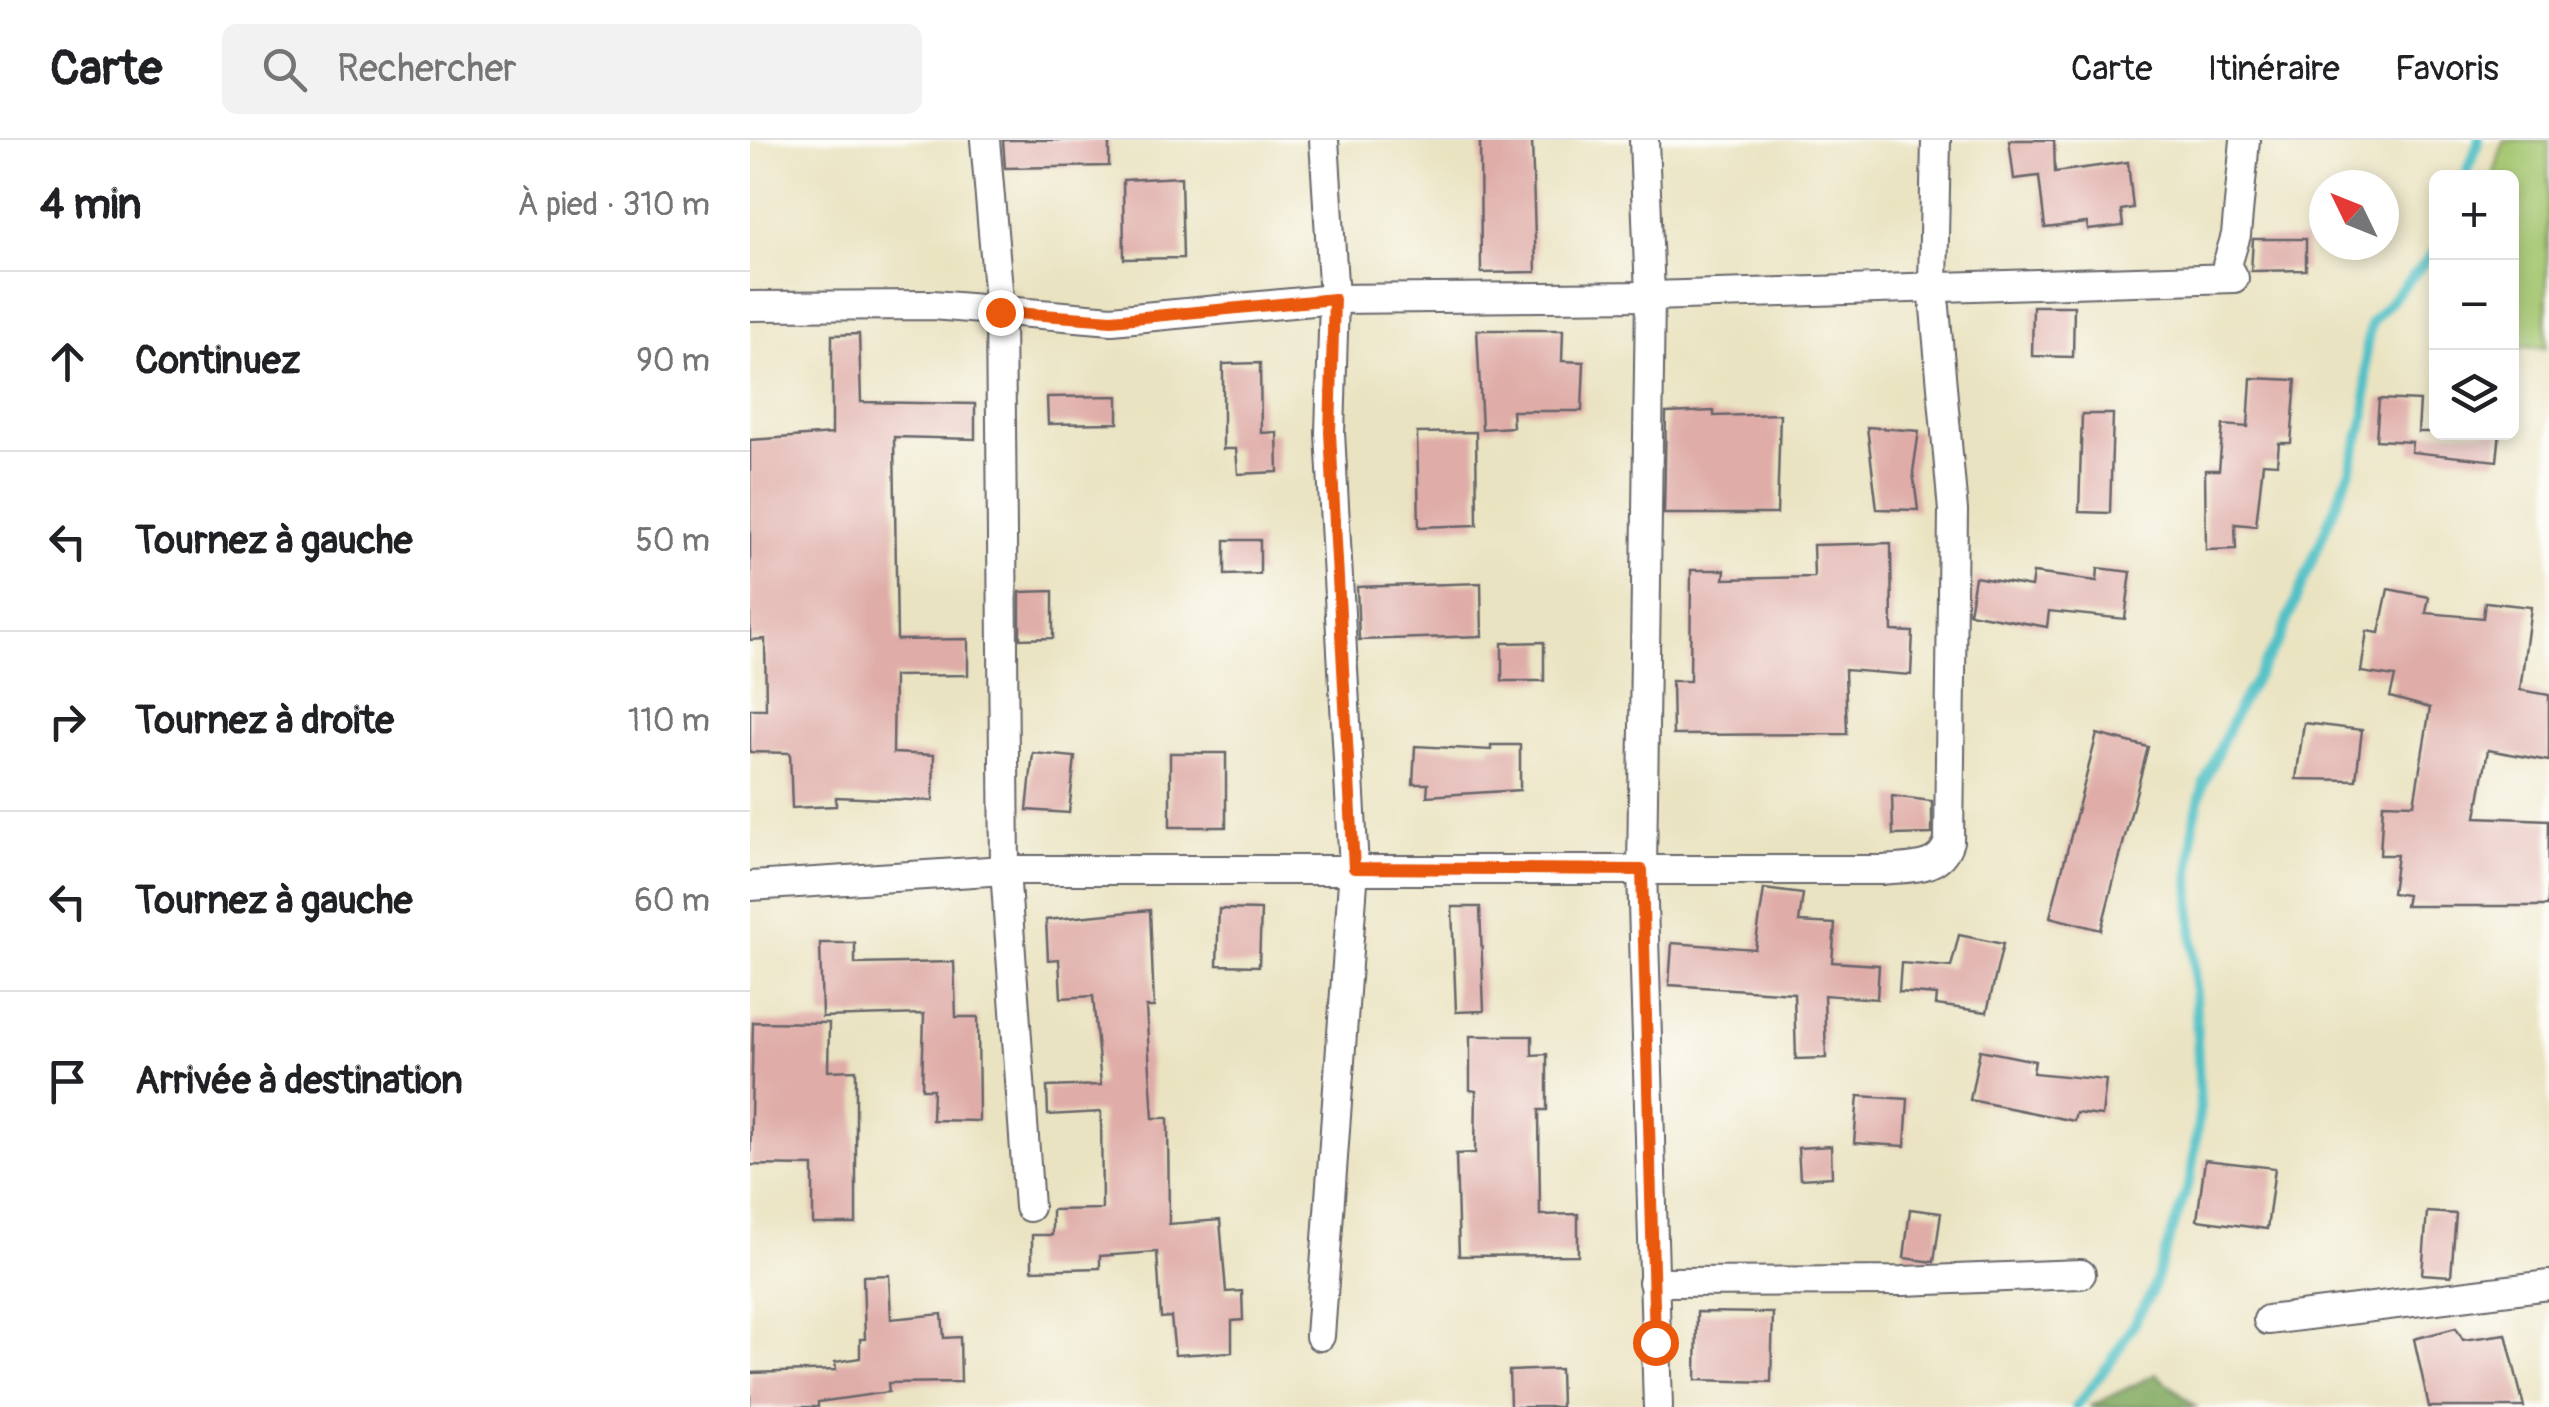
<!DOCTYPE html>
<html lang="fr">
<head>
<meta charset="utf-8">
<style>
  :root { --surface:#fff; --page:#f2f2f2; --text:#202124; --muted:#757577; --line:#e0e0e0 }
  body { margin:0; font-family:Pangolin,sans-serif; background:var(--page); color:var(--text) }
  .controls { position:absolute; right:30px; top:30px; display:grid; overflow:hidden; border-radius:15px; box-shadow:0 5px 15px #0003 }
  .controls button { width:90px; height:90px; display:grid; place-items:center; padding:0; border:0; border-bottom:2px solid var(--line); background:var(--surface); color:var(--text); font:50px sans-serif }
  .compass { position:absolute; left:1559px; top:30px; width:90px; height:90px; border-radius:50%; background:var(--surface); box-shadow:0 5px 15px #0003; rotate:313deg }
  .stop { position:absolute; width:30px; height:30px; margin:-22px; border:8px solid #ea580c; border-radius:50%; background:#fff }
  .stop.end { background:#ea580c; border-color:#fff; box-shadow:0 2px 10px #0008 }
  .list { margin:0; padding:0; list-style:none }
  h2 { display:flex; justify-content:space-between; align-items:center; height:130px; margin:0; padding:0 40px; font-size:42px }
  h2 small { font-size:32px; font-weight:400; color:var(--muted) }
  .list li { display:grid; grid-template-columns:65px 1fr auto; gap:30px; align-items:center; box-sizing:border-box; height:180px; padding:0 40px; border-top:2px solid var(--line) }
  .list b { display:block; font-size:38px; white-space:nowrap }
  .list em { font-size:32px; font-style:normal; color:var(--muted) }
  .icon { flex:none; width:55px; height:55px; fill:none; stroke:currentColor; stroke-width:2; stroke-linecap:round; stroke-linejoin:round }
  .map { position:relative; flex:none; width:1799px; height:1267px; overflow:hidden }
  header { display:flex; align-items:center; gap:60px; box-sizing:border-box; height:140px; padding:0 50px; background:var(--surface); border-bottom:2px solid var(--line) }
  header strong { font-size:48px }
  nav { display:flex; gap:55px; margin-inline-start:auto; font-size:35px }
  .search { width:700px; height:90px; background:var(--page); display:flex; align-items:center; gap:25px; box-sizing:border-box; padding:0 35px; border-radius:15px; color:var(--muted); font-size:38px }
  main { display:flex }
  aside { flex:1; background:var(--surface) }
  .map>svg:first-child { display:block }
  .green { fill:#a4c66f; stroke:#637455; stroke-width:2.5 }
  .forest { fill:#83ab62; stroke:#52664e; stroke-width:2.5 }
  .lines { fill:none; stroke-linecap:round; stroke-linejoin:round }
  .stream { stroke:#52c1c6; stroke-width:10 }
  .building { fill:#dfaca7 }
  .street-casing { stroke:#68666a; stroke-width:32 }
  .street { stroke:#fff; stroke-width:28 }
  .route { stroke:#ea580c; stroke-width:12 }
</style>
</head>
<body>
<header>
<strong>Carte</strong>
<div class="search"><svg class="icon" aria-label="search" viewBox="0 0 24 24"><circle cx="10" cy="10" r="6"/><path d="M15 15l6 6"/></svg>Rechercher</div>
<nav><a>Carte</a><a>Itinéraire</a><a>Favoris</a></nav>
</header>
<main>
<aside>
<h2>4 min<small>À pied · 310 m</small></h2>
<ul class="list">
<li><svg class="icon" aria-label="ahead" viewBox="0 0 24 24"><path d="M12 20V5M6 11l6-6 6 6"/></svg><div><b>Continuez</b></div><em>90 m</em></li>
<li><svg class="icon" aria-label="left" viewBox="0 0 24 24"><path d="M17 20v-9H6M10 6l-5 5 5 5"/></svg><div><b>Tournez à gauche</b></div><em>50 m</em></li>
<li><svg class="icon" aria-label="right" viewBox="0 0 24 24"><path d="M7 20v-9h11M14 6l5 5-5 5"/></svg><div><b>Tournez à droite</b></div><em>110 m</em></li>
<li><svg class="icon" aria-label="left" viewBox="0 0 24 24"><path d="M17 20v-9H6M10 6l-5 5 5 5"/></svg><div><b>Tournez à gauche</b></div><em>60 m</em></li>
<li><svg class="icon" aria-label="arrive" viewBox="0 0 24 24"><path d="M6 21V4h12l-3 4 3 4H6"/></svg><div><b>Arrivée à destination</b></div></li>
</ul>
</aside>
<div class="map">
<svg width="1799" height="1267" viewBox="0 0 1799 1267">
  <rect width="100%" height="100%" fill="#fdfcf7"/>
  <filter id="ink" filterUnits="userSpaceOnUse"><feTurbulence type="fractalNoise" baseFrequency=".01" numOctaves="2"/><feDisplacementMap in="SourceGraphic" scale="20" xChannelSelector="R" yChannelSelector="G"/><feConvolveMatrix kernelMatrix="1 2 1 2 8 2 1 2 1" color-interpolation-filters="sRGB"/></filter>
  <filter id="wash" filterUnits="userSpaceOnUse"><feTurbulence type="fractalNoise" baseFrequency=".0048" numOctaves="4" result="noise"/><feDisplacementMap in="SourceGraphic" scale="40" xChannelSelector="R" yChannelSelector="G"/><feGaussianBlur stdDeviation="2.25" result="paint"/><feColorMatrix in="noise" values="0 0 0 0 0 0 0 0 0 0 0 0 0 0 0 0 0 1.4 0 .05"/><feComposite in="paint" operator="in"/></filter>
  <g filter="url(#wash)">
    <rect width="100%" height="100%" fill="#eae3c1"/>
    <path class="green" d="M1754,0h45l-3,208 -34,-2v-168l-19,-1z"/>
    <path class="forest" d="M1406,1234l40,33h-107z"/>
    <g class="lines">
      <g class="stream">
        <path d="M1715,38l14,-38"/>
        <path d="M1326,1267l36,-47 39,-66 40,-117 9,-70 -10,-231 4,-56 10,-37 34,-75 41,-68 71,-170 16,-56v-64l5,-27 65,-73"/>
      </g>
    </g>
    <g id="blocks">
      <g class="building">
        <path d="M253,0h106v26l-104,2z"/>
        <path d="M730,0h52l4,132 -55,1z"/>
        <path d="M1259,0h45l1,32 73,-10 5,46 -12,2 2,16 -35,4 -1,-7 -42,5 -6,-52 -25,3z"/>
        <path d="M431,37l2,81 -59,1 -1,-79z"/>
        <path d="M1503,99h53v31l-55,1z"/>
        <path d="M1283,166h41l-1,51 -41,-1z"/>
        <path d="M727,190h86l-1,31 22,1 -2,49h-70l1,16 -31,2z"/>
        <path d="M109,194l2,68 114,2v35l-81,-2 3,203 71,-1v36l-74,1 -1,77 41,2 -1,46 -97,-4v9l-44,2 -2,-55 -40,-1v-43h16l-1,-70 -15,1v-200l82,-6v-99z"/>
        <path d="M510,223l1,70 16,-1 1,40 -40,2 -2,-25h-13v-85z"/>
        <path d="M1501,238l45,2 -5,63h-12l-2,21 -14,-1 -7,63 -21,-2 1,25 -30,1 -1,-80h14l4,-45 25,2z"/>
        <path d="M368,256v27l-70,1 -1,-27z"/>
        <path d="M1629,259l41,2 -2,31h82l-3,29 -86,-9 1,-10 -36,-2z"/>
        <path d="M964,271v5l66,-2 -3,100h-113l2,-101z"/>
        <path d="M1332,274h31l-3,99 -31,-1z"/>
        <path d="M1117,287l52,4 -6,41 5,38 -41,-1z"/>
        <path d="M726,292l1,93 -58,2 -2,-94z"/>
        <path d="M475,400h35v34l-35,1z"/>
        <path d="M1141,403l1,88 21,1 -2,43 -66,-5 2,64 -174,1 -1,-54h18l1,-111h34l-1,9 90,-2 -1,-32z"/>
        <path d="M1348,428l33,4 -6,47 -76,-8 -2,16 -78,-14 6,-36 56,10 2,-14 64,8z"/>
        <path d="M731,443l1,53 -123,4 -2,-53z"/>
        <path d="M1638,449l41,8 -3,16 57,5 2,-16 46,5 -11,83 29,5v66l-61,-11 -12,67 73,3 -1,86h-143l2,-11 -15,-2 5,-38h-17l3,-52 31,1 16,-96 -40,-11 5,-20 -34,-5 6,-41 12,2z"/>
        <path d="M303,451v47l-33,1v-47z"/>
        <path d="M794,502v39h-42v-38z"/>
        <path d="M1554,583l58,7 -6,50 -60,-1z"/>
        <path d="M1347,594l51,13 -47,183 -51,-13z"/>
        <path d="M741,605h29v45l-93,6 1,-12h-15l2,-38 76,4z"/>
        <path d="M283,613l42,4 -6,56 -42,-3z"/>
        <rect x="420" y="613" width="56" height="74"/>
        <path d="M1142,656l40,5v33l-39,1z"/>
        <path d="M1014,749l39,5 -4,28 36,2 -3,38 47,3 -2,34 -53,-4 2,63 -30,1 -2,-66 -125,-8 3,-42 83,6z"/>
        <path d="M702,767h28l4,104 -28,1z"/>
        <path d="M469,769l42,1 -2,56 -42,-1z"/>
        <path d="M400,770l4,97h-8l7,111h15l1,106 51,-4 6,72 16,-1 1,29 -11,1v31l-57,3 -4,-38 -10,1 -4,-66 -57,4v12l-68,2v-35h20v-25l50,-1 -1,-97 -53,3 -1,-28 54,-2 -8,-89 -32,2 -2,-39 -11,1 -2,-40z"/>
        <path d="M1209,795l44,9 -16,68 -51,-7 1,-10 -38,-3 2,-29 50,4z"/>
        <path d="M70,803h35v21l99,-2 2,55h22l1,104 -47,-1 1,-31h-11l2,-75 -102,3z"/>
        <path d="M3,882l76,1 -1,48 28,-1v154h-43v-58l-63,-1z"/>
        <path d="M720,896h62v19l15,-1v56h-8l1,105 38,-1v41l-119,1 -3,-102 19,-1 1,-62 -6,-1z"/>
        <path d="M1230,910l55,11 -2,12 73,7 -4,36 -26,-3 -2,8 -104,-21z"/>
        <path d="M1108,956l50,3 -3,47 -51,-3z"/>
        <path d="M1081,1006l1,31 -32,2 -2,-31z"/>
        <path d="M1455,1020l70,8 -8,61 -70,-9z"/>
        <path d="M1160,1069l31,4 -7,49 -30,-4z"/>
        <path d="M1677,1072l29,2 -5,62 -29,-2z"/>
        <path d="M139,1135l2,44 51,-5 2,24 16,-1 1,45 -73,1 1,9 -71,10v5h-68v-34l86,-3 -1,-8 25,-4v-19h5l-2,-63z"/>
        <path d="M947,1172l76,1 -2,69 -75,-2z"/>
        <path d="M1706,1188l7,12 43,-6 18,73h-95l-15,-68z"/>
        <path d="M810,1229l1,38h-51l-1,-36z"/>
      </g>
    </g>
  </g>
  <g filter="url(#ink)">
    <use href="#blocks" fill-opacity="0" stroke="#68666a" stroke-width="2.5"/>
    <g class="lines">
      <g class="street-casing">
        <g id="street">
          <path d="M235,0l15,172 5,558 24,337"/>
          <path d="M894,0l6,156 -8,574 16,537"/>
          <path d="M0,166l183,-1 179,15 222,-21 316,-3 584,-18 -7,-13 9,-30 9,-95"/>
          <path d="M0,746l255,-16h877c28,-3 58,1 67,-29l4,-330 -20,-226 3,-145"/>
          <path d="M903,1142l250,-1 178,-7"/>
          <path d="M1518,1180l281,-35"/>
          <path d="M570,1196l34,-468 -24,-435 4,-134 -10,-159"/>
        </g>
      </g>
      <use href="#street" class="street"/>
    </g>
  </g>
  <g class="lines" filter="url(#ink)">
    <path class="route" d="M250,172l112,8 222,-21 -4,134 24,435 288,2 13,472"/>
  </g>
</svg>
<div class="controls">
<button>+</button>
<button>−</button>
<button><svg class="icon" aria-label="layers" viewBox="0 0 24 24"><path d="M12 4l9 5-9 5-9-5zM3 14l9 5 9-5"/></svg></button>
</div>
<svg class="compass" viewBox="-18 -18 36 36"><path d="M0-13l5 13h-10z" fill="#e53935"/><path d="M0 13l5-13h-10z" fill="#757577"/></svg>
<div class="stop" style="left:905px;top:1202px"></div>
<div class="stop end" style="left:250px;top:172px"></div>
</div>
</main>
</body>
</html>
